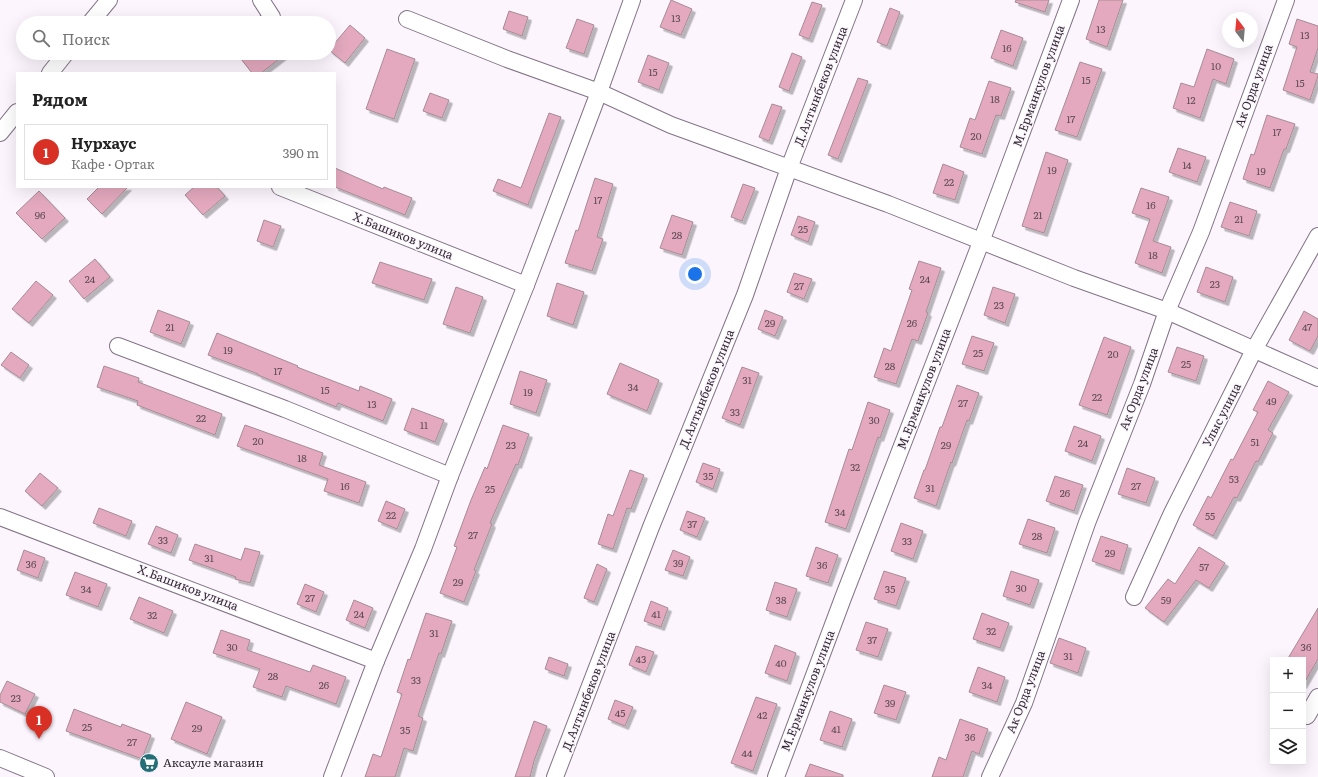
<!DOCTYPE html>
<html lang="ru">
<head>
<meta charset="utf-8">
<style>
  :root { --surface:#fff; --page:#f6f6f6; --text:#222; --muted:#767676; --line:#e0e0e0; --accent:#d93025 }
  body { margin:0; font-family:Literata,serif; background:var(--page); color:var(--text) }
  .controls { position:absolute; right:12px; bottom:12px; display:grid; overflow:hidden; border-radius:0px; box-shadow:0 4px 16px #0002 }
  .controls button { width:36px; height:36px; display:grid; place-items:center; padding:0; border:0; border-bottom:1px solid var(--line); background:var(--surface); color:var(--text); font:20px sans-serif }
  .compass { position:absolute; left:1222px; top:12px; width:36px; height:36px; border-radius:50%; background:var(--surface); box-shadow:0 4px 16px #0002; rotate:344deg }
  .you { position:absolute; left:695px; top:274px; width:14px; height:14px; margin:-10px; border:3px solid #fff; border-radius:50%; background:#1a73e8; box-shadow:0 0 0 6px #1a73e833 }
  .badge { display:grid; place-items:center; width:26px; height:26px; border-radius:50%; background:var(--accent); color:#fff; font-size:13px; font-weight:700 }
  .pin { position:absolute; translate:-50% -33px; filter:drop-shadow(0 1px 2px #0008) }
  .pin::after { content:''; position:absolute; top:21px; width:14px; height:12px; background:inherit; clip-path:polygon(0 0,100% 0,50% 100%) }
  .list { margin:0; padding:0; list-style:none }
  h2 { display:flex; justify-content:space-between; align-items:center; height:52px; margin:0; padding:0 16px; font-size:17px }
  h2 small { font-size:13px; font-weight:400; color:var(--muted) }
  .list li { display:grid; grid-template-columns:26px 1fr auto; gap:12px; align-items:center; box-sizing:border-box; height:56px; margin:0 8px 8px; padding:0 8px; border:1px solid var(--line); border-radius:0px }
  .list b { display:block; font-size:15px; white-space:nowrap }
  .list p { margin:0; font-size:13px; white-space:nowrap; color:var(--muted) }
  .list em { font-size:13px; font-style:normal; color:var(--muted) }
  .icon { flex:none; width:22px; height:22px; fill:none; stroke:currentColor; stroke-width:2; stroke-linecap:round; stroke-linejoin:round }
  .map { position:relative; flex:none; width:1318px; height:777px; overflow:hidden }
  .search { position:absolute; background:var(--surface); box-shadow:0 4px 16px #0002; left:16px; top:16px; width:320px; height:44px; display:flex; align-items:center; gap:10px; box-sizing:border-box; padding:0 14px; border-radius:22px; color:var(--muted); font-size:15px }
  .panel { position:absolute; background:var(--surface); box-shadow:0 4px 16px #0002; left:16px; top:72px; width:320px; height:116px; border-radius:0px }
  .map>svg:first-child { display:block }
  .building { fill:#e4a9be; stroke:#a58c94; filter:url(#shadow) }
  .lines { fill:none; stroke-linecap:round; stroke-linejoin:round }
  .minor-casing { stroke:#837486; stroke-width:18 }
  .minor { stroke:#fff; stroke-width:16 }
  .labels { text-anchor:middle; stroke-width:3; stroke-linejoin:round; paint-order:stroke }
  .number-label { font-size:10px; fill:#5e4b56 }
  .street-label { font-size:12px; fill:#322c34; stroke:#fcf5fe }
  .poi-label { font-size:12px; fill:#322c34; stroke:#fcf5fe; text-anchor:start }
</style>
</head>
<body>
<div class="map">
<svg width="1318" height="777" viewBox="0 0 1318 777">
  <defs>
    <filter id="shadow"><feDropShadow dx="3.5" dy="3.5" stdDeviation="0" flood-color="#0004"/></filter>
  </defs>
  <rect width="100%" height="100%" fill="#fcf5fe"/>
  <g class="building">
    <path d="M671,0l21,9 -11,26 -21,-8z"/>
    <path d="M1016,0h33l-4,12 -30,-10z"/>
    <path d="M1099,0h24l-16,47 -21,-8z"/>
    <path d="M812,2l10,3 -13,34 -10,-4z"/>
    <path d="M890,8l10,4 -13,34 -10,-4z"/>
    <path d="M509,11l19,6 -6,19 -19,-7z"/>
    <path d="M577,19l17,6 -10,29 -18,-6z"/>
    <path d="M1297,19l21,7v22l-8,24 8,2v2l-8,24 -27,-10 14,-43 -8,-3z"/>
    <path d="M350,25l15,13 -20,25 -16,-13z"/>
    <path d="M1001,30l22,8 -10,28 -22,-8z"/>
    <path d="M387,49l28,10 -21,60 -28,-10z"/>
    <path d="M1207,49l27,10 -8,25 -13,-5 -13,39 -27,-10 8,-25 13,4z"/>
    <path d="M249,53h38l-26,20h-9l-11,-14z"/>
    <path d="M792,53l10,4 -13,34 -10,-4z"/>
    <path d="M648,55l21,8 -10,27 -21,-8z"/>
    <path d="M1080,62l22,7 -25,68 -22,-7z"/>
    <path d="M858,78l10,3 -30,78 -10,-4z"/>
    <path d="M989,81l22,7 -10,28 -5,-1 -14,39 -22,-7 10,-29 5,2z"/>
    <path d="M430,93l19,7 -7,18 -19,-7z"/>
    <path d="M772,104l10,3 -13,34 -10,-4z"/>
    <path d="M549,113l12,4 -33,88 -35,-14 5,-12 23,9z"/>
    <path d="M1267,115l28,9 -9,25h-2l-14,39 -27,-9 8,-25 3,1z"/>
    <path d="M1178,148l28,9 -9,25 -28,-10z"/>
    <path d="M1046,152l22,8 -24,73 -22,-7z"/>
    <path d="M943,164l21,8 -9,28 -22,-7z"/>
    <path d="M335,168l48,21 1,-2 28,11 -7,17 -70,-28z"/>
    <path d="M595,178l18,6 -16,53 6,2 -11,32 -27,-8 11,-33 2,1z"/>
    <path d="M743,184l12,4 -13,33 -11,-4z"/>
    <path d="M99,187h29l-26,27 -15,-15z"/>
    <path d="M194,187h23l8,9 -22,19 -18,-20z"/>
    <path d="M1141,188l28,9 -16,44 18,6 -9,26 -27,-10 15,-44 -18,-6z"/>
    <path d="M39,191l26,27 -23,21 -26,-26z"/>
    <path d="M1230,202l27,9 -8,25 -28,-9z"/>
    <path d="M672,215l21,7 -11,33 -22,-7z"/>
    <path d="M798,216l17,6 -7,20 -17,-7z"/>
    <path d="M264,220l17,6 -8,21 -16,-6z"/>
    <path d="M95,259l15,18 -26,22 -15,-18z"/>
    <path d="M919,261l22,7 -15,44 2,1 -10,28 -6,-2 -16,45 -22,-7 10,-29 7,3 21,-61 -3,-1z"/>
    <path d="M380,262l52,17 -8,21 -52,-17z"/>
    <path d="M1206,267l27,10 -8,25 -28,-10z"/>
    <path d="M794,273l18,6 -8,20 -17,-7z"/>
    <path d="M36,281l17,14 -24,28 -17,-14z"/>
    <path d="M557,283l27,9 -11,33 -26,-9z"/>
    <path d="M456,287l27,10 -13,36 -27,-9z"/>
    <path d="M993,287l22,7 -10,29 -21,-8z"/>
    <path d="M158,310l32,12 -9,22 -31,-12z"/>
    <path d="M765,310l18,7 -8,19 -17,-7z"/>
    <path d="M1304,311l14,8v17l-8,15 -21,-11z"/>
    <path d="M217,333l81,33 -1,1 62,24 1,-5 32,13 -9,22 -45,-18 -2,4 -78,-32v-1l-50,-19z"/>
    <path d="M972,336l22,7 -10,28 -22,-7z"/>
    <path d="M1104,337l27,10 -24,68 -28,-10z"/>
    <path d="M1177,347l27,9 -8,25 -28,-9z"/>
    <path d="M11,352l18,13 -9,13 -19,-13z"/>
    <path d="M620,363l39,17 -12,31 -40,-17z"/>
    <path d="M104,366l35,12 -1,4 84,32 -7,21 -78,-30 1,-4 -41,-14z"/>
    <path d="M742,367l17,6 -19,52 -18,-7z"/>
    <path d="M520,371l27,9 -11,33 -26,-9z"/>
    <path d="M1268,381l21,11 -21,38 5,3 -15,29 -2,-1 -19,37 -3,-1 -21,39 -20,-11 15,-29 3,2 20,-39 2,1 25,-48 -5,-2z"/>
    <path d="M957,385l22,8 -10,28 -2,-1 -15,43 -1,-1 -15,44 -22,-8 10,-28h1l15,-43h2z"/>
    <path d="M868,402l22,8 -10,28 -2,-1 -32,92 -21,-7 24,-73 3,1z"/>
    <path d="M412,408l32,12 -9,22 -31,-12z"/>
    <path d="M245,425l78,28 -4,12 47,17 -7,21 -35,-12 4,-12 -91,-33z"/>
    <path d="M503,425l26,9 -11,31 -2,-1 -26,59 2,1 -18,46 2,1 -12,31 -24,-9 17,-46 -3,-1 17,-46 14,-33 2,2z"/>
    <path d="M1074,426l27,10 -9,25 -27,-10z"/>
    <path d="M703,463l17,6 -7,20 -17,-7z"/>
    <path d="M1127,468l28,10 -9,25 -28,-9z"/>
    <path d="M630,470l14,5 -13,34 -4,-1 -14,41 -15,-5 10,-30 5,2z"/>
    <path d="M40,473l18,15 -16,18 -17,-15z"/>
    <path d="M1055,476l28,9 -9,26 -28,-10z"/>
    <path d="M386,501l19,8 -8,20 -19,-8z"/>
    <path d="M99,508l33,13 -6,15 -33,-13z"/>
    <path d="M687,511l18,7 -8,19 -17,-7z"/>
    <path d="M1028,519l27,9 -8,25 -28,-9z"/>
    <path d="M901,523l22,8 -10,28 -22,-8z"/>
    <path d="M156,526l22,9 -7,18 -23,-9z"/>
    <path d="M1101,536l27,9 -8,26 -28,-10z"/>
    <path d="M195,544l46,16 4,-12 15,4 -10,31 -15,-4 1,-2 -47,-17z"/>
    <path d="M816,547l22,8 -10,28 -22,-7z"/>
    <path d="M1199,547l26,16 -16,25 -13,-8 -32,42 -19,-14 23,-29 7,5z"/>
    <path d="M24,550l21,8 -7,20 -21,-8z"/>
    <path d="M673,550l17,7 -7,19 -18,-6z"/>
    <path d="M597,564l10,5 -13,33 -10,-4z"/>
    <path d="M884,571l22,7 -10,28 -22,-7z"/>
    <path d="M1011,571l28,9 -9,25 -27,-9z"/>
    <path d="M75,572l32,12 -9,23 -32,-12z"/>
    <path d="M775,582l22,7 -10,28 -21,-7z"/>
    <path d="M305,584l19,8 -8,20 -19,-8z"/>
    <path d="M139,597l34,14 -9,22 -34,-14z"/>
    <path d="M354,600l19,8 -8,20 -19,-8z"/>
    <path d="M651,601l17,7 -7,19 -17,-6z"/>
    <path d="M1318,608v51l-15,26v-25h-16z"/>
    <path d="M426,613l26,8 -11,33 -2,-1 -21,63 5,2 -10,33 -9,-3 -9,29h-30l8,-23 8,3 21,-63 -5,-2 11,-33 2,1z"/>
    <path d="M982,613l27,10 -9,25 -27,-9z"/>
    <path d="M866,622l22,7 -10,28 -22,-7z"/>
    <path d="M221,630l29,10 -3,10 63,22 3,-7 33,12 -10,27 -50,-18 -4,11 -29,-10 7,-18 -47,-16z"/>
    <path d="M1059,638l27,10 -8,25 -28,-10z"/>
    <path d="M775,645l21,8 -9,28 -22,-8z"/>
    <path d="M636,646l18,6 -8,20 -17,-7z"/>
    <path d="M549,657l19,7 -4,12 -19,-7z"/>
    <path d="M978,667l27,10 -8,25 -28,-10z"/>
    <path d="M7,681l28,13 -10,20 -25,-12v-7z"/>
    <path d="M884,685l22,7 -10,28 -22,-7z"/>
    <path d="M756,697l21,7 -24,67 -22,-8z"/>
    <path d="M615,700l18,7 -8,19 -17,-7z"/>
    <path d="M186,702l36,15 -15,37 -36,-15z"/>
    <path d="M74,709l47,18 1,-3 29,11 -9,24 -76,-28z"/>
    <path d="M830,711l22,8 -10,28 -22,-7z"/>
    <path d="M960,719l28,10 -9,25 -7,-3 -9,26h-31l7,-20 7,3z"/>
    <path d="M534,721l13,5 -13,35 -4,16h-15z"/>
    <path d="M810,764l33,11v2h-38z"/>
  </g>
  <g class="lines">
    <g class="minor-casing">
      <g id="minor">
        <path d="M261,0l11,17 -7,6"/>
        <path d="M407,19l100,40 92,33 72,33 217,79 186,74 93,33 151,67"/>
        <path d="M90,23l19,-23"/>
        <path d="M50,73l16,-20"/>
        <path d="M0,133l17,-21"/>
        <path d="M280,187l246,98"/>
        <path d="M118,346l167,63 165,67"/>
        <path d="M0,517l376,144"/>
        <path d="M1134,597l38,-84 82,-163 64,-114"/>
        <path d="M1307,716l11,-19"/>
        <path d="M0,758l46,19"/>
        <path d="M332,777l44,-116 47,-112 27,-73 76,-191 73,-193 33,-92"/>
        <path d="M555,777l96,-250 94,-232 44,-127 65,-168"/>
        <path d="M776,777l67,-179 138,-356 90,-242"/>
        <path d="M990,777l34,-74 63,-180 55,-139 25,-73 34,-79 85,-232"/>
      </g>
    </g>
    <use href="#minor" class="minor"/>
  </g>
  <defs>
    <g id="supermarket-disc" transform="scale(1)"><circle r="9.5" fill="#246e77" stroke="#fcf5fe"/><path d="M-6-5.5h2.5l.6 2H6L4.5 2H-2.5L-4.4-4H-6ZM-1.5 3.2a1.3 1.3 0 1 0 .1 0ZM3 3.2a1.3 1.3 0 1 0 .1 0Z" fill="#fff"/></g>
  </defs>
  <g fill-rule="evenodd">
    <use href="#supermarket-disc" x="149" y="763"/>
  </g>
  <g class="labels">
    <g class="number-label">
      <text x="676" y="22">13</text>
      <text x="1101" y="33">13</text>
      <text x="1305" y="39">13</text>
      <text x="1007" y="52">16</text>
      <text x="1216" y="70">10</text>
      <text x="653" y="76">15</text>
      <text x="1086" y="84">15</text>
      <text x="1300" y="87">15</text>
      <text x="995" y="103">18</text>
      <text x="1191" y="104">12</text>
      <text x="1071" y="123">17</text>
      <text x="1277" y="136">17</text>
      <text x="976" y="140">20</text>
      <text x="1187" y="169">14</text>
      <text x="1052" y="174">19</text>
      <text x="1261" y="175">19</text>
      <text x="949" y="186">22</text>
      <text x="598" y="204">17</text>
      <text x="1151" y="209">16</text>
      <text x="40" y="219">96</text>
      <text x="1038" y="219">21</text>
      <text x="1239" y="223">21</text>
      <text x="803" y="233">25</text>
      <text x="677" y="239">28</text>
      <text x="1153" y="259">18</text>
      <text x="90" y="283">24</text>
      <text x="925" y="283">24</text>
      <text x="1215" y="288">23</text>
      <text x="799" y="290">27</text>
      <text x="999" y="309">23</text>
      <text x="770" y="327">29</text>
      <text x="912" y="327">26</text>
      <text x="170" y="331">21</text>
      <text x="1307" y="331">47</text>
      <text x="228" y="354">19</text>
      <text x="978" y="357">25</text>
      <text x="1113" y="358">20</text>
      <text x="1186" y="368">25</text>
      <text x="890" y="370">28</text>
      <text x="278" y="375">17</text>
      <text x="747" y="384">31</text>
      <text x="633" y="391">34</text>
      <text x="325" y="394">15</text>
      <text x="528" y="396">19</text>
      <text x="1097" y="401">22</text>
      <text x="1271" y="405">49</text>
      <text x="963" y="407">27</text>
      <text x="372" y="408">13</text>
      <text x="735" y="416">33</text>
      <text x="201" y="422">22</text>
      <text x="874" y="424">30</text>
      <text x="424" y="429">11</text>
      <text x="258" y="445">20</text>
      <text x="1255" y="446">51</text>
      <text x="1083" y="447">24</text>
      <text x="511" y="449">23</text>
      <text x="946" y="449">29</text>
      <text x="302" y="462">18</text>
      <text x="855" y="471">32</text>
      <text x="708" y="480">35</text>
      <text x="1234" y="483">53</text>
      <text x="345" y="490">16</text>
      <text x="1136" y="490">27</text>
      <text x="930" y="492">31</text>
      <text x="490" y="493">25</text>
      <text x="1065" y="497">26</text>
      <text x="840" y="516">34</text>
      <text x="391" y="519">22</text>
      <text x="1210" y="520">55</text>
      <text x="692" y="528">37</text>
      <text x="473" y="539">27</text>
      <text x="1037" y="540">28</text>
      <text x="163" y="544">33</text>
      <text x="907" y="545">33</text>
      <text x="1110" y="557">29</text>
      <text x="209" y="562">31</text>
      <text x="678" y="567">39</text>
      <text x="31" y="568">36</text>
      <text x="822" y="569">36</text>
      <text x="1204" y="571">57</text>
      <text x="458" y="586">29</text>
      <text x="1021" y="592">30</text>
      <text x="86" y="593">34</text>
      <text x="890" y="593">35</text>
      <text x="310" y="602">27</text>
      <text x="781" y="604">38</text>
      <text x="1166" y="604">59</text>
      <text x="359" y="618">24</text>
      <text x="656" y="618">41</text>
      <text x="152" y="619">32</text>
      <text x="991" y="635">32</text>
      <text x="434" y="637">31</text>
      <text x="872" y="644">37</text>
      <text x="232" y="651">30</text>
      <text x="1306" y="651">36</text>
      <text x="1068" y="660">31</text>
      <text x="641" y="663">43</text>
      <text x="781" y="667">40</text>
      <text x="273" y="680">28</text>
      <text x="416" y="684">33</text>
      <text x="324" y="689">26</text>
      <text x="987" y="689">34</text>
      <text x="16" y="702">23</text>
      <text x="890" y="707">39</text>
      <text x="620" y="717">45</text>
      <text x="762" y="719">42</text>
      <text x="87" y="731">25</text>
      <text x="197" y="732">29</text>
      <text x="836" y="733">41</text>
      <text x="405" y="734">35</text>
      <text x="970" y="741">36</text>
      <text x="132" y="746">27</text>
      <text x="747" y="757">44</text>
    </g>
    <g class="street-label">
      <text transform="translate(821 86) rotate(-69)" y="4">Д.Алтынбеков улица</text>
      <text transform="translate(1039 86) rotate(-70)" y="4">М.Ерманкулов улица</text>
      <text transform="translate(1254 86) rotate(-70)" y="4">Ак Орда улица</text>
      <text transform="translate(403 236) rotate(22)" y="4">Х.Башиков улица</text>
      <text transform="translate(707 389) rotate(-68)" y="4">Д.Алтынбеков улица</text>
      <text transform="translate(924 389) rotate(-69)" y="4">М.Ерманкулов улица</text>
      <text transform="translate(1139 389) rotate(-69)" y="4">Ак Орда улица</text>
      <text transform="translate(1222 415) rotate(-63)" y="4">Улыс улица</text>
      <text transform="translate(188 588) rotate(21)" y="4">Х.Башиков улица</text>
      <text transform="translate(589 691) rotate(-69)" y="4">Д.Алтынбеков улица</text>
      <text transform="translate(808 691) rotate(-69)" y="4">М.Ерманкулов улица</text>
      <text transform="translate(1026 692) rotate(-69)" y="4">Ак Орда улица</text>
    </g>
    <g class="poi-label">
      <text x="163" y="767">Аксауле магазин</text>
    </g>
  </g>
</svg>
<div class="controls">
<button>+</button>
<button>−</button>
<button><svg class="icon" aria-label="layers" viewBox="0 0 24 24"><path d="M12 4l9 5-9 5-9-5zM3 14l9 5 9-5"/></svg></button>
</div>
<svg class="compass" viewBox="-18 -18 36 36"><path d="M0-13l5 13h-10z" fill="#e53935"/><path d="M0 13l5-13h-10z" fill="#767676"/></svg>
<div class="you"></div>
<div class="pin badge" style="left:39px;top:739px">1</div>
<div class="search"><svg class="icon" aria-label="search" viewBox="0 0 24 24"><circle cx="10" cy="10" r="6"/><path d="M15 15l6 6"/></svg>Поиск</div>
<section class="panel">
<h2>Рядом<small></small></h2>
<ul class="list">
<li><span class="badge">1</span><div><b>Нурхаус</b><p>Кафе · Ортак</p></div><em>390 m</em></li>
</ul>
</section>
</div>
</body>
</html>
